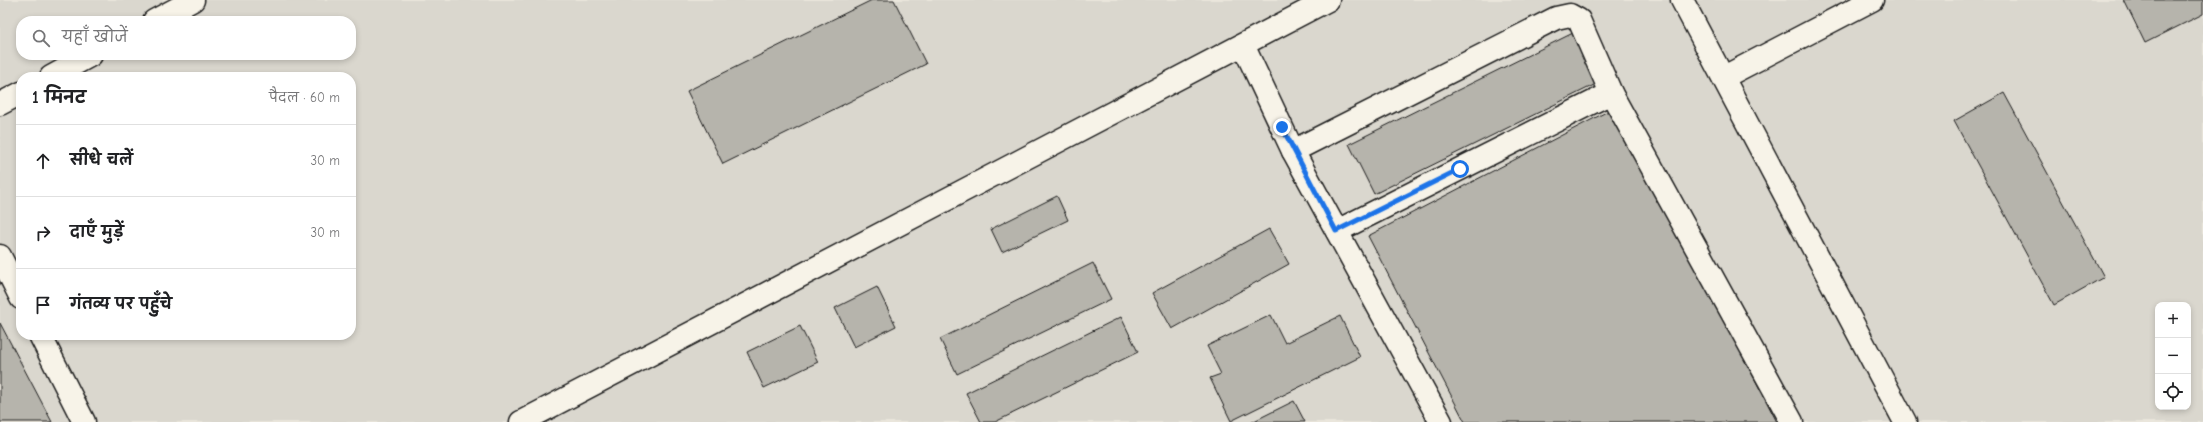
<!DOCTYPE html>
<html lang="hi">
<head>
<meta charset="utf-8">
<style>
  :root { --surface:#fff; --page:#f6f6f6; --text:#202124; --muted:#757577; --line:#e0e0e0 }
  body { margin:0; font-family:"Comic Neue","Playpen Sans Deva",sans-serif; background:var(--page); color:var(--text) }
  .controls { position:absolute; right:12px; bottom:12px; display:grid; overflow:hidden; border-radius:8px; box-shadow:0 2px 6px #0003 }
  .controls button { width:36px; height:36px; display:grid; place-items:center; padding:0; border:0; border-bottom:1px solid var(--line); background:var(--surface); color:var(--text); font:20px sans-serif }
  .stop { position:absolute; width:12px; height:12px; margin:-9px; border:3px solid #1a73e8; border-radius:50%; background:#fff }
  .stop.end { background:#1a73e8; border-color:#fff; box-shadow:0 1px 4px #0008 }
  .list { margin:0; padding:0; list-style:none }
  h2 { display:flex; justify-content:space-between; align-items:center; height:52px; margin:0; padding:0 16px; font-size:17px }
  h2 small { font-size:13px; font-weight:400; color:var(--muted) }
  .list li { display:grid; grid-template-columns:26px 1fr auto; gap:12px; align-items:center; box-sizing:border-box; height:72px; padding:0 16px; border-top:1px solid var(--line) }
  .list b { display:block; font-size:15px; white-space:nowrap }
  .list em { font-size:13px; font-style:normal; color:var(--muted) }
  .icon { flex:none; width:22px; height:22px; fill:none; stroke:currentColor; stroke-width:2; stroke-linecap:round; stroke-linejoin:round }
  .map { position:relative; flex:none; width:2203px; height:422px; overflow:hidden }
  .search { position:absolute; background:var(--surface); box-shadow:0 2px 6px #0003; left:16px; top:16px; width:340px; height:44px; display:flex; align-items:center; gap:10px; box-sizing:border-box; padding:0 14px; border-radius:16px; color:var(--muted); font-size:15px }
  .panel { position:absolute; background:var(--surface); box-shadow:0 2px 6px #0003; left:16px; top:72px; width:340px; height:268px; border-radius:16px }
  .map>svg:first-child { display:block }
  .built { fill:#dad7ce; fill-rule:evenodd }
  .building { fill:#b6b4ac; stroke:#1c1c1c }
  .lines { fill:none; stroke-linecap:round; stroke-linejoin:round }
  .minor-casing { stroke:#1c1c1c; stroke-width:25 }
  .minor { stroke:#f7f3e8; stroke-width:22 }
  .route { stroke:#1a73e8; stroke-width:5 }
</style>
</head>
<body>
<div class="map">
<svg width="2203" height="422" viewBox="0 0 2203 422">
  <rect width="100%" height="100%" fill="#eae6dc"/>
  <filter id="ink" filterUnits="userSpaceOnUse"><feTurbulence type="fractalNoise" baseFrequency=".025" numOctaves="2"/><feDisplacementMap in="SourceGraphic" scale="8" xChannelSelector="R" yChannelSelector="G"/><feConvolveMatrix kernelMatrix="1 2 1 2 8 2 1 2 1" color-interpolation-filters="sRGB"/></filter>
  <g filter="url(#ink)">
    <path class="built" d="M0,0h2203v422h-2203zM21,21h330v34h-330zM21,77h330v258h-330zM2158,305h30v102h-30z"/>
    <g class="building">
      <path d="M872,0h22l32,64 -203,100 -36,-73z"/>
      <path d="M2124,0h79v14l-58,29z"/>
      <path d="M1573,33l25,50 -224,111 -25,-50z"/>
      <path d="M2004,93l100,184 -50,28 -100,-184z"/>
      <path d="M1614,108l163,314h-312l-97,-186z"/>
      <path d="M1057,196l11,24 -66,32 -11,-23z"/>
      <path d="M1269,229l20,35 -117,65 -20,-36z"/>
      <path d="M1093,263l18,36 -154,75 -17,-35z"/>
      <path d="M877,287l19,39 -42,21 -19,-39z"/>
      <path d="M1271,315l14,28 55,-27 20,41 -129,64 -21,-43 11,-4 -14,-28z"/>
      <path d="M1121,317l17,35 -143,70h-14l-15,-29z"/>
      <path d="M0,323l52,99h-52z"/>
      <path d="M800,326l18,36 -54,26 -17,-36z"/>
      <path d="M1294,401l11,21h-53z"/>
    </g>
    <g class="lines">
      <g class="minor-casing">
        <g id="minor">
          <path d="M1682,0l223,422"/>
          <path d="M154,21l39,-21"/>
          <path d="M1243,45l50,106 148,271"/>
          <path d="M51,77l40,-22"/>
          <path d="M1724,77l148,-77"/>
          <path d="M0,104l21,-11"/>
          <path d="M1293,151l263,-133 14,-3 9,5 32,73"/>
          <path d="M1337,231l274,-138 181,329"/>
          <path d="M0,256l21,42"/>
          <path d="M40,335l44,87"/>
          <path d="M521,422l807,-422"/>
        </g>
      </g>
      <use href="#minor" class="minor"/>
    </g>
  </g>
  <g class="lines" filter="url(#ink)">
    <path class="route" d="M1282,127l54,104 124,-62"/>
  </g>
</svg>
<div class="controls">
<button>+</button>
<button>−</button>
<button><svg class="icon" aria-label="locate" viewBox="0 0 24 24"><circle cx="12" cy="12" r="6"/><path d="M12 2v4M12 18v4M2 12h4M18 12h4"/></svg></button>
</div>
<div class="stop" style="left:1460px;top:169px"></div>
<div class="stop end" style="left:1282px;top:127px"></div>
<div class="search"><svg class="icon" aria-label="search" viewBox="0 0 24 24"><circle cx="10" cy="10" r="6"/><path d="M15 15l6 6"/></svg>यहाँ खोजें</div>
<section class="panel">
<h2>1 मिनट<small>पैदल · 60 m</small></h2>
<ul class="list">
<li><svg class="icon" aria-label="ahead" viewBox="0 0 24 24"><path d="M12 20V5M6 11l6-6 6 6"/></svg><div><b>सीधे चलें</b></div><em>30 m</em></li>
<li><svg class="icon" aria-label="right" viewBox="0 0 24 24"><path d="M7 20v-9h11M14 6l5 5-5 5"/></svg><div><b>दाएँ मुड़ें</b></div><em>30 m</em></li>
<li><svg class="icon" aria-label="arrive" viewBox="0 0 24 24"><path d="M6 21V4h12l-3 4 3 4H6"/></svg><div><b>गंतव्य पर पहुँचे</b></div></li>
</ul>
</section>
</div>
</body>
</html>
